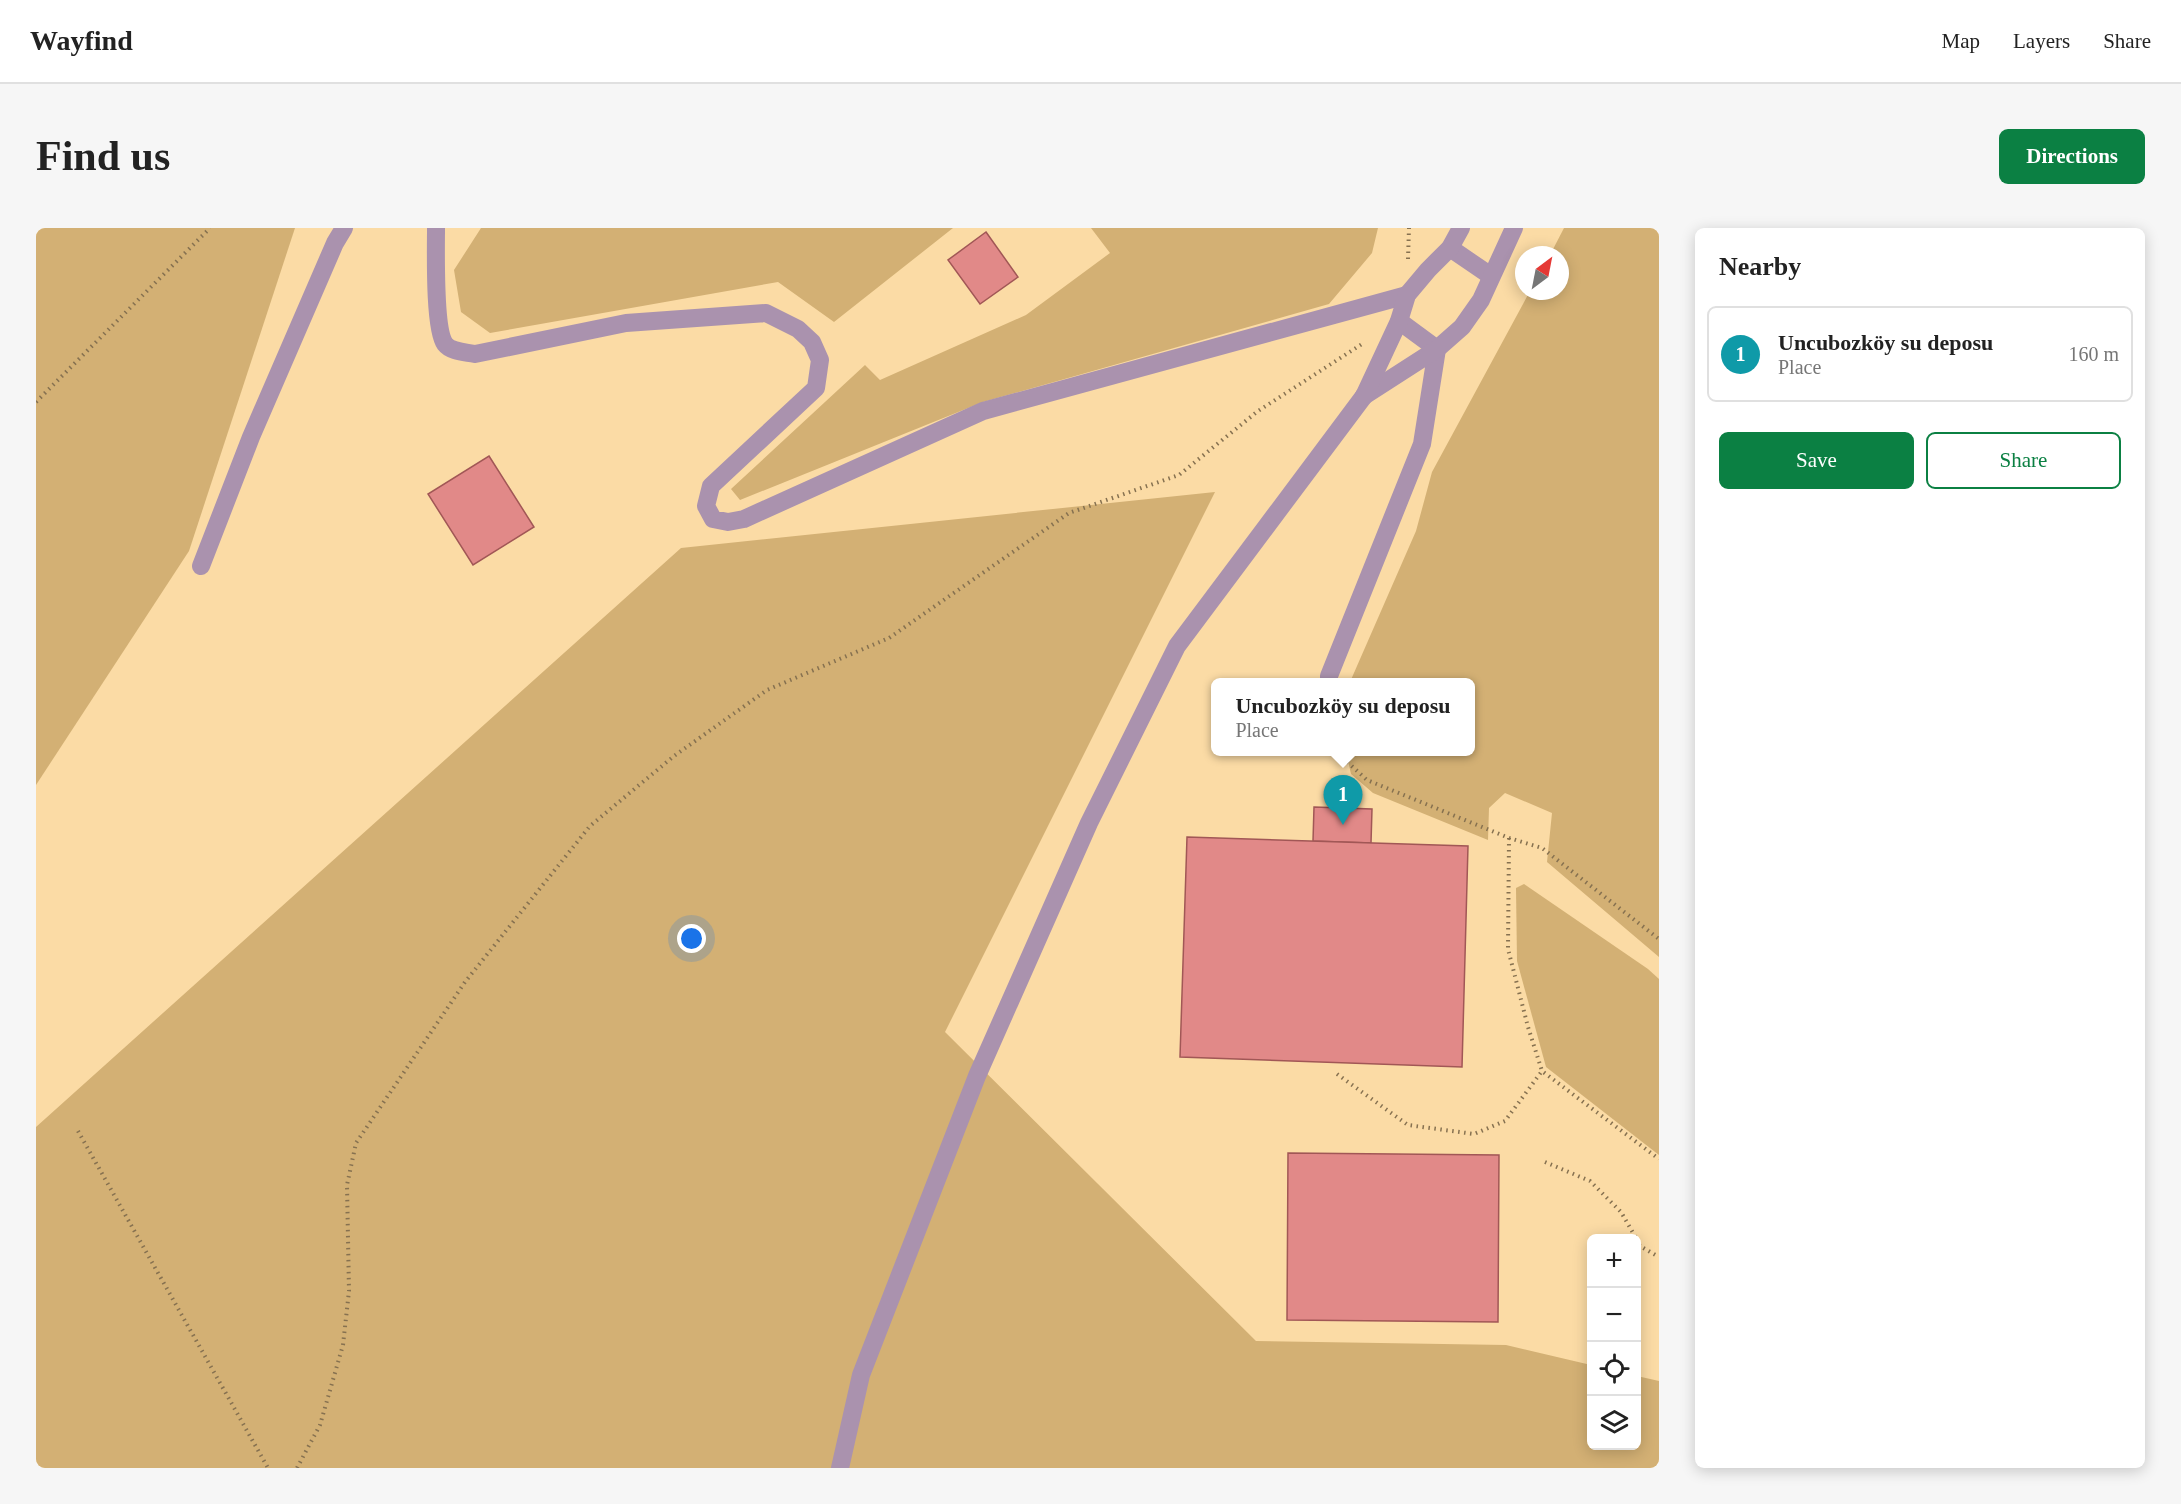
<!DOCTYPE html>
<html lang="en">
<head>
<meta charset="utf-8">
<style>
  :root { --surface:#fff; --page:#f6f6f6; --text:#222; --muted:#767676; --line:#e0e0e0; --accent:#0b8043 }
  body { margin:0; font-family:Georgia,serif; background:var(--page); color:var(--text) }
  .controls { position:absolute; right:18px; bottom:18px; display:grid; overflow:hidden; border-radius:9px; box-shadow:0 3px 15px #0003 }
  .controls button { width:54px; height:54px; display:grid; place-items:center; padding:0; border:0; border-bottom:2px solid var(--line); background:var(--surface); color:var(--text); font:30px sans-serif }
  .compass { position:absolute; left:1479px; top:18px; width:54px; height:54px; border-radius:50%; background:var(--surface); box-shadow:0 3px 15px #0003; rotate:32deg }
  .you { position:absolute; left:656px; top:711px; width:21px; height:21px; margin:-15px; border:4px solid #fff; border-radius:50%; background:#1a73e8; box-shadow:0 0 0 9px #1a73e833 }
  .badge { display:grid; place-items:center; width:39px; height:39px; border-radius:50%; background:var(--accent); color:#fff; font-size:20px; font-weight:700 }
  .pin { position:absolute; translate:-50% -50px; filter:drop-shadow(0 2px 3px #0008) }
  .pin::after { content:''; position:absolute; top:32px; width:21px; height:18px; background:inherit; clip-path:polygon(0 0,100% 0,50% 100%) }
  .popup { position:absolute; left:1175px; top:450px; width:264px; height:78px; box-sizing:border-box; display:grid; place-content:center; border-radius:9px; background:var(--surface); filter:drop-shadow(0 2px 4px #0005); font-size:20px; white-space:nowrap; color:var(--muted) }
  .popup b { font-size:22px; color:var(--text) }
  .popup::after { content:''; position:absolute; left:50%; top:100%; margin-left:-12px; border:12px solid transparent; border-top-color:var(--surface) }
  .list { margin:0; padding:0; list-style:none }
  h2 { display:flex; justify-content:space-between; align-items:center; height:78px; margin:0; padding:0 24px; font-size:26px }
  h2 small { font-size:20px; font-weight:400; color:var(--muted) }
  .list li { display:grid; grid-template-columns:39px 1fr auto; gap:18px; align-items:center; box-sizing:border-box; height:96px; margin:0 12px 12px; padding:0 12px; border:2px solid var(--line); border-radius:9px }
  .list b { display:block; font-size:22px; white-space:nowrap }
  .list p { margin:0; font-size:20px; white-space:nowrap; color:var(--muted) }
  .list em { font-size:20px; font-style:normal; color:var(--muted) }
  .actions { display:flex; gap:12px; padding:18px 24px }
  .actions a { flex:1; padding:14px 0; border:2px solid var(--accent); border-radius:9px; text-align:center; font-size:21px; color:var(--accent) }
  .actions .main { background:var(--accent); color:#fff }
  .icon { flex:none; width:33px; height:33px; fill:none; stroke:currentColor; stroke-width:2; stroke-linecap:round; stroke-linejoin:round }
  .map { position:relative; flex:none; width:1623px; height:1240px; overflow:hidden; border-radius:9px }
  header { display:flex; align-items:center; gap:36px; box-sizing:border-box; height:84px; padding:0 30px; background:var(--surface); border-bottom:2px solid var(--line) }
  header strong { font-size:28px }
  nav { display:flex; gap:33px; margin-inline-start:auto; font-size:21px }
  .intro { display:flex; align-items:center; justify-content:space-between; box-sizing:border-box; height:144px; padding:0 36px }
  h1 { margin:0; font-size:42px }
  .button { padding:15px 27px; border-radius:9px; background:var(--accent); color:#fff; font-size:21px; font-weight:700 }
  main { display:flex; gap:36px; padding:0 36px }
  aside { flex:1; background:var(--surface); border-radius:9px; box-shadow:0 3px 15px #0003 }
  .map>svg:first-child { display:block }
  .green { fill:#d3b074 }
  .building { fill:#e18988; stroke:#a15756; stroke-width:1.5 }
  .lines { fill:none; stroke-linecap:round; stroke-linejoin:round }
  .path { stroke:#867150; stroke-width:4; stroke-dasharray:1.5 4.5; stroke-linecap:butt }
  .minor { stroke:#aa92ae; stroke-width:18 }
  .tertiary { stroke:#aa92ae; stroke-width:18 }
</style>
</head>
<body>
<header>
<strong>Wayfind</strong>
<nav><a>Map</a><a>Layers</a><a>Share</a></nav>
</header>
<div class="intro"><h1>Find us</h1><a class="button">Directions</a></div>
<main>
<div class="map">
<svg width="1623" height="1240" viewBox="0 0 1623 1240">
  <rect width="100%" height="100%" fill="#fbdba5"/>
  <g class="green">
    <path d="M0,0h259l-106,323 -153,234z"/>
    <path d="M445,0h472l-119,94 -56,-40 -288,51 -29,-21 -7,-42z"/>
    <path d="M1055,0h287l-6,25 -43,51 -346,98 -243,98 -9,-11 134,-124 15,15 146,-65 84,-62z"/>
    <path d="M1528,0h95v729l-112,-95 5,-49 -47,-20 -16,15 -1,32 -115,-47 -22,-19 -5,-22h124v-70h-120l66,-151 16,-59 98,-181h30v-36h-10z"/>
    <path d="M1179,264l-270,540 311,309 250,4 85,20 1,81h44l1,-70 22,5v87h-1623v-341l645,-579z"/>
    <path d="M1488,656l124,85 11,10v176l-113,-88 -29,-106 -1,-73z"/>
  </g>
  <g class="building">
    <path d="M950,4l32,45 -38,27 -32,-44z"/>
    <path d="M453,228l45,71 -61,38 -45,-71z"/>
    <path d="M1278,579l58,2 -1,34 -58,-2z"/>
    <path d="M1151,609l281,9 -6,221 -282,-10z"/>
    <path d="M1252,925l211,2 -1,167 -211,-2z"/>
  </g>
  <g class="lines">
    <g class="path">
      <path d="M1372,31l1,-31"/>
      <path d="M0,174l174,-174"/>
      <path d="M1305,524l3,7 23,21 142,58 33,10 117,91"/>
      <path d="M1473,610l-1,111 20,78 14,44 117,88"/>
      <path d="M1301,846l71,51 66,9 31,-13 37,-50"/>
      <path d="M42,903l190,337"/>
      <path d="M1509,934l45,19 31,31 15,26"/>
      <path d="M1600,1011l4,7 19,11"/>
      <path d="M261,1240l23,-43 23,-80 6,-54 -2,-106 9,-42 109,-161 125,-156 84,-70 93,-66 122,-52 180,-125 110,-38 79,-64 104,-67"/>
    </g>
    <g class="minor">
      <path d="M400,0c0,22 -2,101 9,116 6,8 21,8 30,10l151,-31 140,-10 32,16 14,13 8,18 -4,28 -105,98 -5,20 7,13 15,3 16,-3 239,-108 424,-116"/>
      <path d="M165,338l50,-129 84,-194 9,-15"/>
      <path d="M1293,454v-6l93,-232 15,-95"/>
      <path d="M804,1240l21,-93 116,-299 112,-253 88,-177 187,-250"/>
    </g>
    <g class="tertiary">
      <path d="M1414,20l41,28"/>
      <path d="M1363,93l38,28"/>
      <path d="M1328,168l73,-47 25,-22 19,-27 33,-72"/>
      <path d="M1328,168l35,-75 8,-26 21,-25 22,-22 11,-20"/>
    </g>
  </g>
</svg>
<div class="controls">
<button>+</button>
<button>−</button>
<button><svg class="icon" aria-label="locate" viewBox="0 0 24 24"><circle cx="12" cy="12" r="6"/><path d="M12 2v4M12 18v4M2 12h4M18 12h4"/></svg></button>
<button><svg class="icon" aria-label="layers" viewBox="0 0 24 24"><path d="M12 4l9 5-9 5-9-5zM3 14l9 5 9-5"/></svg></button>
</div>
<svg class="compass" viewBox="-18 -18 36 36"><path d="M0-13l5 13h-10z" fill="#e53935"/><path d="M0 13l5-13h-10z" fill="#767676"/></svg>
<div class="you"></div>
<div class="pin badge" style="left:1307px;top:597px;background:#0f9aa8">1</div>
<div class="popup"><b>Uncubozköy su deposu</b>Place</div>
</div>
<aside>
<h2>Nearby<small></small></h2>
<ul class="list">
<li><span class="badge" style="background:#0f9aa8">1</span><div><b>Uncubozköy su deposu</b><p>Place</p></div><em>160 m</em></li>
</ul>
<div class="actions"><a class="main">Save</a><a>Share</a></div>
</aside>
</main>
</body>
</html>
